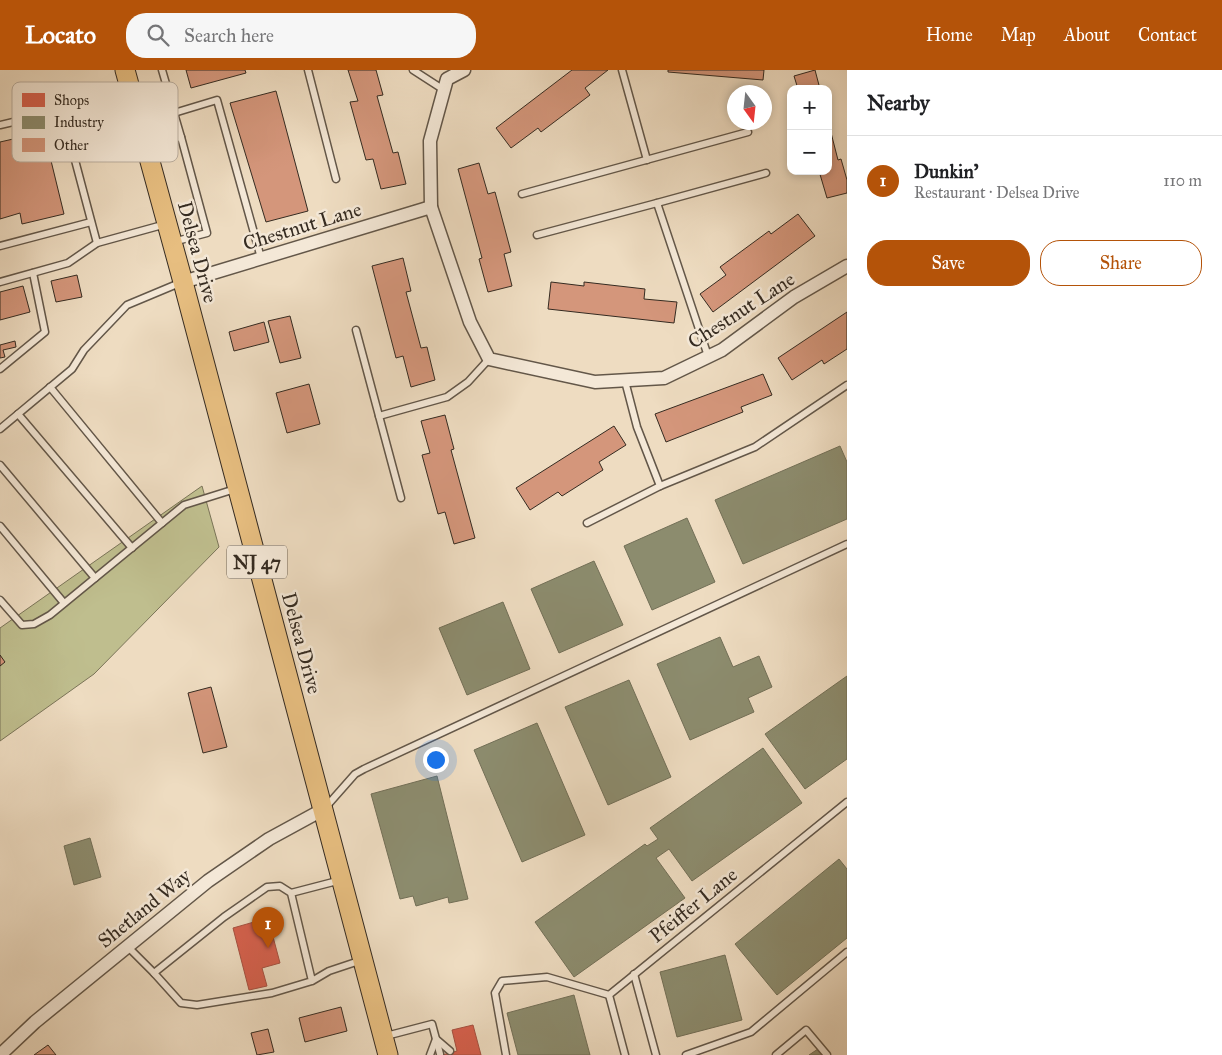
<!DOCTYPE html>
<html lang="en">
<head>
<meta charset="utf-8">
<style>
  :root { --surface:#fff; --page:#f6f6f6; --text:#202124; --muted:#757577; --line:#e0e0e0; --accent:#b45309 }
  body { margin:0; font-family:"IM FELL Great Primer",serif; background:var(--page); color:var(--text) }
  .controls { position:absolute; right:15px; top:15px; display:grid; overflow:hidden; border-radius:10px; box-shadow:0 2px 8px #0003 }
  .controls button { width:45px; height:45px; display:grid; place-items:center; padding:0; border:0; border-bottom:1px solid var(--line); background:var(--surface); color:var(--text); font:25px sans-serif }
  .compass { position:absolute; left:727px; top:15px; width:45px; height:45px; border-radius:50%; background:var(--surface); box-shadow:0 2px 8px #0003; rotate:165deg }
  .you { position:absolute; left:435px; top:689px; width:18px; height:18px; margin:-12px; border:4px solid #fff; border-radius:50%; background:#1a73e8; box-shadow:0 0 0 8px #1a73e833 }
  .badge { display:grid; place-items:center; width:32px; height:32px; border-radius:50%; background:var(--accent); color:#fff; font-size:16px; font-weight:700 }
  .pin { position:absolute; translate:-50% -41px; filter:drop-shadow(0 1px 2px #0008) }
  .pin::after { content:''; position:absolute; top:26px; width:18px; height:15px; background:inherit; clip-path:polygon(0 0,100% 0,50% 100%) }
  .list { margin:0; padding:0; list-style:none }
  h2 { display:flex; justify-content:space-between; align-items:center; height:65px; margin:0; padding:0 20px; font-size:21px }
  h2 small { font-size:16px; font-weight:400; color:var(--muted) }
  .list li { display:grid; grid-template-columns:32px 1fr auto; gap:15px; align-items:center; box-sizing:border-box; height:90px; padding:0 20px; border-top:1px solid var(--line) }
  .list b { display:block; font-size:19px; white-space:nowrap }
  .list p { margin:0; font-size:16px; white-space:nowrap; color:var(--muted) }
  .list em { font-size:16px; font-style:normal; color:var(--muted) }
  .actions { display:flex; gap:10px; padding:15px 20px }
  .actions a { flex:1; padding:11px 0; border:1px solid var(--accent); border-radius:20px; text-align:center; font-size:18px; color:var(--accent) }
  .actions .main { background:var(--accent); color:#fff }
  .icon { flex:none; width:28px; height:28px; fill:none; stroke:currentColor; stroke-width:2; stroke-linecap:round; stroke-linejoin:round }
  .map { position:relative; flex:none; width:847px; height:985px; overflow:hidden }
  header { display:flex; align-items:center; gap:30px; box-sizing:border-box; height:70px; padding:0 25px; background:var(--accent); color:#fff }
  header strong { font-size:24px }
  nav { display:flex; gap:28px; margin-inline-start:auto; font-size:18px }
  .search { width:350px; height:45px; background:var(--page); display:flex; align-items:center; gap:12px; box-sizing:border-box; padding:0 18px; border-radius:20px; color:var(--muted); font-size:19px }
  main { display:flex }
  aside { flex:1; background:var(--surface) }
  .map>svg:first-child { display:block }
  .green { fill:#bfbe8e; stroke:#7a7458 }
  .shops { fill:#d6604d; stroke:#a65040 }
  .industry { fill:#8c8c6e; stroke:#726f57 }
  .building { fill:#d4967b; stroke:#352b21 }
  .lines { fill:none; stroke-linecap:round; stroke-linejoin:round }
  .lane-casing { stroke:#635749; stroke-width:9 }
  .street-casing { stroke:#635749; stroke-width:15 }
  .primary-casing { stroke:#352b21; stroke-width:21 }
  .lane { stroke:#f4e8d7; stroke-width:6 }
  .street { stroke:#f4e8d7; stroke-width:12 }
  .primary { stroke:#e7be80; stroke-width:19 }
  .labels { text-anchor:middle; stroke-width:5; stroke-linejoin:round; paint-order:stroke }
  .shield { fill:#f4e8d7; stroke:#6e6458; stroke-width:1 }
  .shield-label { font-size:19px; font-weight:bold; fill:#352b21 }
  .street-label { font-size:20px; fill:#352b21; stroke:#f4e8d7 }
  .key { fill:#f4e8d7; stroke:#bbafa0; stroke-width:1 }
  .key-label { font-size:14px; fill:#352b21 }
</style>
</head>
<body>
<header>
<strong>Locato</strong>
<div class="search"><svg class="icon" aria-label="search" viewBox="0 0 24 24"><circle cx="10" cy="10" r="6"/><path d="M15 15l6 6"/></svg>Search here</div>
<nav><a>Home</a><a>Map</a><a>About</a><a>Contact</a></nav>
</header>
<main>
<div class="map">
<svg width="847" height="985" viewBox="0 0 847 985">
  <rect width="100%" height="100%" fill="#eedcc1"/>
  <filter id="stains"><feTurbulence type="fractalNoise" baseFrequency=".004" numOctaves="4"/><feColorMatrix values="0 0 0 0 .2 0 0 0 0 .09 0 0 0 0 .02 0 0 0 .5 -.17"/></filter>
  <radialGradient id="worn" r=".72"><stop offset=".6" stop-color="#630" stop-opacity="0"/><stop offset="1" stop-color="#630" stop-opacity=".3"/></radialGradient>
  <path class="green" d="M202,416l17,61 -125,127 -94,67v-113z"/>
  <g class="shops">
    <path d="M268,848l12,45 -18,5 5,18 -18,4 -16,-62z"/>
    <path d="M473,955l8,30h-39l15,-4 -5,-21z"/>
  </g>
  <g class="industry">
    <path d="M840,376l7,16v57l-104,45 -28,-64z"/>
    <path d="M687,448l28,64 -63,28 -28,-64z"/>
    <path d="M594,491l29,64 -64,28 -28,-64z"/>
    <path d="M503,532l27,67 -63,26 -28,-67z"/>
    <path d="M720,567l13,30 26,-11 13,31 -24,11 6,14 -64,28 -33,-76z"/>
    <path d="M847,606v83l-42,30 -40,-55z"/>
    <path d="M629,610l42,97 -63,28 -43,-98z"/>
    <path d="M537,653l48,112 -63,27 -48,-112z"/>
    <path d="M763,678l39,55 -110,78 -23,-32 -13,9 29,40 -111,79 -39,-55 110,-78 2,2 11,-7 -8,-11z"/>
    <path d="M437,706l31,123 -19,4 -1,-6 -32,9 -3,-10 -13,3 -29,-105z"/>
    <path d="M90,768l11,39 -27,8 -10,-39z"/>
    <path d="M839,789l8,10v69l-70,57 -42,-51z"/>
    <path d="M725,885l17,65 -65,17 -17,-65z"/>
    <path d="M574,925l16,60h-72l-11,-42z"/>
    <path d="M818,979l5,6h-14z"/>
  </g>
  <g class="building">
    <path d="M186,0h59l1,3 -55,15z"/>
    <path d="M348,0h28l7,25 -6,1 16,57 5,-1 8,32 -25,5 -8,-30 -7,1 -16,-58 8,-1z"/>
    <path d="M572,0h36l-23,18 5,7 -49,37 -3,-4 -27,20 -15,-20z"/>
    <path d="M668,0h96l-1,10 -95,-8z"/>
    <path d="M815,0l5,19h-22l-4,-13z"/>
    <path d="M276,21l32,120 -42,11 -36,-119z"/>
    <path d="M828,51l10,39 3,-1 6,21v13l-20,5 -8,-27h9z"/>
    <path d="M44,62l20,82 -42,10 -2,-11 -20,6v-77z"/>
    <path d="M479,93l9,31 7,-2 16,60 -7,2 8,32 -24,6 -9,-33 3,-1 -24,-89z"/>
    <path d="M798,144l17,22 -102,76 -13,-18 26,-19 -6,-8 49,-36 2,3z"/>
    <path d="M403,188l8,33 -5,1 15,56 6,-1 8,33 -24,7 -8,-31 -7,2 -24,-92z"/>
    <path d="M77,205l5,22 -26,5 -5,-21z"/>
    <path d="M551,212l33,4v-4l61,7 -1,10 33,3 -3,21 -126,-14z"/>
    <path d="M23,216l7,26 -30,8v-28z"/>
    <path d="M847,242v37l-23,15 -2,-4 -30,20 -14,-22z"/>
    <path d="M290,246l11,42 -21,5 -12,-42z"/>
    <path d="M264,252l5,20 -35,9 -5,-19z"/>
    <path d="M15,271l1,6 -13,3 2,7 -5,1v-13z"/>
    <path d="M763,304l9,21 -31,12 2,5 -77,30 -11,-28z"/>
    <path d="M309,314l11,40 -33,9 -11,-40z"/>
    <path d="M445,345l9,34 -3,1 24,88 -21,6 -9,-32 -7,2 -16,-59 8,-2 -9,-32z"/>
    <path d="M614,356l12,19 -27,17 4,8 -41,26 -4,-4 -28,18 -14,-22z"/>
    <path d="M0,585l5,7 -5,4z"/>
    <path d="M211,617l16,60 -24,6 -15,-60z"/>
    <path d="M341,937l6,24 -42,11 -6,-24z"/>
    <path d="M268,959l6,23 -17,3 -6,-22z"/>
    <path d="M48,975l8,10h-22z"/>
  </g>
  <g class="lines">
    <g class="lane-casing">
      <g id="lane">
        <path d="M162,0l5,17"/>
        <path d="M308,0l28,109"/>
        <path d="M413,0l31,20"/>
        <path d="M622,0l25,90"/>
        <path d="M133,26l34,-9 7,26"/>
        <path d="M0,55l26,-6 28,1 13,10 30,113"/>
        <path d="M146,74l35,-7 -7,-24 43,-13 44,158"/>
        <path d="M522,124l226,-62"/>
        <path d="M537,165l120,-32"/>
        <path d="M173,172l34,-9 -26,-96"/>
        <path d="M0,176l91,-24"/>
        <path d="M0,212l68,-19 29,-20 69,-19"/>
        <path d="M356,260l45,168"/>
        <path d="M708,286l-51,-153 109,-30"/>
        <path d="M0,299l45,-37 -12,-59"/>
        <path d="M625,311l12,46 23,59"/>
        <path d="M50,317l112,136"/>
        <path d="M18,344l114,134"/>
        <path d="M379,346l68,-19 21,-15 21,-23"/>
        <path d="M0,359l72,-60 12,-19 43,-45 55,-23"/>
        <path d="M0,395l95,113"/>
        <path d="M587,453l73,-37 95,-39 92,-62"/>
        <path d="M0,456l64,77"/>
        <path d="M0,530l22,25 12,-1 16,-9 134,-110 51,-16"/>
        <path d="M325,738l30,-34 9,-5 483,-225"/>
        <path d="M291,823l50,-13"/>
        <path d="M127,876l28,28"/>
        <path d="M634,904l22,81"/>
        <path d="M312,911l-21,-88 -11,-7 -13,1 -43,30 -70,56 27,30 16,2 75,-12 40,-12 17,-10 33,-11"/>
        <path d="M386,966l46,-12 8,30"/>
        <path d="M430,985l6,-16 14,12"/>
        <path d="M506,985l-11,-62 7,-12 45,-4 62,18"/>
        <path d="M625,985l-16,-60 238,-193"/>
        <path d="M686,985l65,-23 96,-80"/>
        <path d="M776,985l30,-25 21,25"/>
      </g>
    </g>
    <g class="street-casing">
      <g id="street">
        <path d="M464,0l-17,9 -17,62 1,66 39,115 19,37 106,23 69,-4 58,-28 72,-53 53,-31"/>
        <path d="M183,212l248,-75"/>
        <path d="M0,985l35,-33 173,-141 61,-42 55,-30"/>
      </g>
    </g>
    <g class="primary-casing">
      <path id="primary" d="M125,0l58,212 205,773"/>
    </g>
    <use href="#lane" class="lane"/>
    <use href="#street" class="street"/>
    <use href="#primary" class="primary"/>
  </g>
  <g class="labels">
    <rect class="shield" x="227" y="475.5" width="60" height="33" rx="4"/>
    <g class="shield-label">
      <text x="257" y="499">NJ 47</text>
    </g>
    <g class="street-label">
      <text transform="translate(302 156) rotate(-17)" y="7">Chestnut Lane</text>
      <text transform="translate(198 182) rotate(75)" y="7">Delsea Drive</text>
      <text transform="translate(741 240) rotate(-33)" y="7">Chestnut Lane</text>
      <text transform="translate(302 573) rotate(75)" y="7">Delsea Drive</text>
      <text transform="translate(693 835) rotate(-39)" y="7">Pfeiffer Lane</text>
      <text transform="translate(144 838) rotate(-39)" y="7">Shetland Way</text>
    </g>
  </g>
  <rect x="12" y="12" width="166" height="80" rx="8" class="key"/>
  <rect x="22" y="23" width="23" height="14" fill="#d6604d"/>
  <rect x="22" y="46" width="23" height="13" fill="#8c8c6e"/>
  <rect x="22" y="68" width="23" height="14" fill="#d4967b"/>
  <g class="key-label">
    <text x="54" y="35">Shops</text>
    <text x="54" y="57">Industry</text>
    <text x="54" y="80">Other</text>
  </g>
  <rect width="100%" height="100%" filter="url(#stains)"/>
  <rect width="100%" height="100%" fill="url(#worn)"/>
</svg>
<div class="controls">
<button>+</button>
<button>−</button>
</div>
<svg class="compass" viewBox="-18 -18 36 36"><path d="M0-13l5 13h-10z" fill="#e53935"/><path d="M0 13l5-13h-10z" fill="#757577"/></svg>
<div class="you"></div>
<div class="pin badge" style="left:268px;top:878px">1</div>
</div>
<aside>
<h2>Nearby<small></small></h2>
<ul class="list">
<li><span class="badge">1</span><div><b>Dunkin'</b><p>Restaurant · Delsea Drive</p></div><em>110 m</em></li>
</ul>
<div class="actions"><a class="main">Save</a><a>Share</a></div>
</aside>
</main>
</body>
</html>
